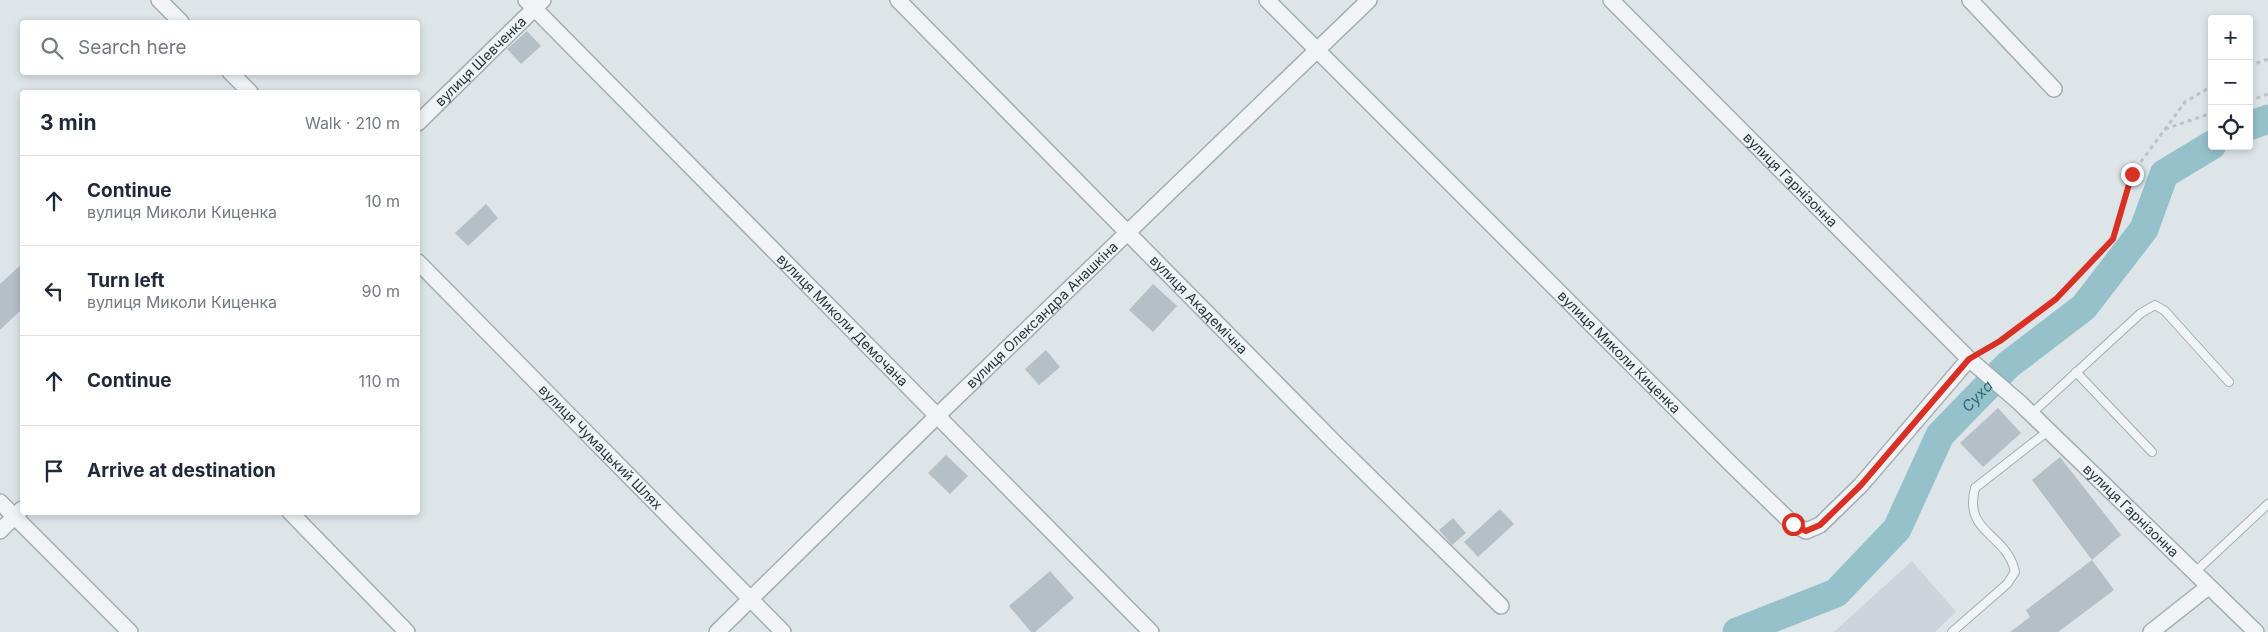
<!DOCTYPE html>
<html lang="en">
<head>
<meta charset="utf-8">
<style>
  :root { --surface:#fff; --page:#f2f2f3; --text:#1f2937; --muted:#747a83; --line:#e0e1e3 }
  body { margin:0; font-family:Inter,sans-serif; background:var(--page); color:var(--text) }
  .controls { position:absolute; right:15px; top:15px; display:grid; overflow:hidden; border-radius:5px; box-shadow:0 2px 8px #0003 }
  .controls button { width:45px; height:45px; display:grid; place-items:center; padding:0; border:0; border-bottom:1px solid var(--line); background:var(--surface); color:var(--text); font:25px sans-serif }
  .stop { position:absolute; width:15px; height:15px; margin:-11px; border:4px solid #d93025; border-radius:50%; background:#fff }
  .stop.end { background:#d93025; border-color:#fff; box-shadow:0 1px 5px #0008 }
  .list { margin:0; padding:0; list-style:none }
  h2 { display:flex; justify-content:space-between; align-items:center; height:65px; margin:0; padding:0 20px; font-size:21px }
  h2 small { font-size:16px; font-weight:400; color:var(--muted) }
  .list li { display:grid; grid-template-columns:32px 1fr auto; gap:15px; align-items:center; box-sizing:border-box; height:90px; padding:0 20px; border-top:1px solid var(--line) }
  .list b { display:block; font-size:19px; white-space:nowrap }
  .list p { margin:0; font-size:16px; white-space:nowrap; color:var(--muted) }
  .list em { font-size:16px; font-style:normal; color:var(--muted) }
  .icon { flex:none; width:28px; height:28px; fill:none; stroke:currentColor; stroke-width:2; stroke-linecap:round; stroke-linejoin:round }
  .map { position:relative; flex:none; width:2268px; height:632px; overflow:hidden }
  .search { position:absolute; background:var(--surface); box-shadow:0 2px 8px #0003; left:20px; top:20px; width:400px; height:55px; display:flex; align-items:center; gap:12px; box-sizing:border-box; padding:0 18px; border-radius:5px; color:var(--muted); font-size:19px }
  .panel { position:absolute; background:var(--surface); box-shadow:0 2px 8px #0003; left:20px; top:90px; width:400px; height:425px; border-radius:5px }
  .map>svg:first-child { display:block }
  .built { fill:#cbd5da }
  .lines { fill:none; stroke-linecap:round; stroke-linejoin:round }
  .river { stroke:#95c1cb; stroke-width:29 }
  .building { fill:#b4c0c5 }
  .lane-casing { stroke:#a2aeb2; stroke-width:10 }
  .street-casing { stroke:#a2aeb2; stroke-width:18 }
  .path { stroke:#bbc3c6; stroke-width:3; stroke-dasharray:4 4; stroke-linecap:butt }
  .lane { stroke:#f0f4f6; stroke-width:8 }
  .street { stroke:#f0f4f6; stroke-width:15 }
  .route { stroke:#d93025; stroke-width:6 }
  .labels { text-anchor:middle; stroke-width:4; stroke-linejoin:round; paint-order:stroke }
  .street-label { font-size:14px; fill:#25383f; stroke:#ecf3f5 }
  .water-label { font-size:15px; font-style:italic; fill:#2d6675; stroke:#ecf3f5 }
</style>
</head>
<body>
<div class="map">
<svg width="2268" height="632" viewBox="0 0 2268 632">
  <rect width="100%" height="100%" fill="#dde5e8"/>
  <path class="built" d="M1912,561l44,51 -21,20h-101z"/>
  <g class="lines">
    <g class="river">
      <path d="M2249,126l19,-7"/>
      <path id="s1" d="M1737,632l99,-39 61,-64 43,-94 68,-70 76,-58 60,-78 20,-55 48,-29"/>
    </g>
  </g>
  <g class="building">
    <path d="M527,31l14,15 -20,18 -14,-15z"/>
    <path d="M486,204l12,14 -30,28 -13,-13z"/>
    <path d="M22,264v45l-22,21v-46z"/>
    <path d="M1153,284l24,22 -24,26 -24,-22z"/>
    <path d="M1046,350l14,17 -21,18 -14,-16z"/>
    <path d="M1998,408l23,25 -38,34 -23,-24z"/>
    <path d="M946,455l22,21 -18,18 -22,-21z"/>
    <path d="M2060,457l61,78 -29,25 -60,-80z"/>
    <path d="M1500,509l14,15 -36,33 -14,-15z"/>
    <path d="M1453,518l13,15 -14,12 -13,-15z"/>
    <path d="M2092,560l22,30 -56,42h-48l20,-15 -4,-7z"/>
    <path d="M1050,571l24,27 -39,34h-4l-22,-26z"/>
  </g>
  <g class="lines">
    <g class="lane-casing">
      <g id="lane">
        <path d="M2076,372l76,80"/>
        <path d="M2031,414l110,-101 14,-8 10,6 64,71"/>
        <path d="M2194,573l74,-69"/>
        <path d="M1952,632l55,-48 8,-12c-8,-39 -52,-38 -40,-84l73,-57"/>
      </g>
    </g>
    <g class="street-casing">
      <g id="street">
        <path d="M159,0l22,22"/>
        <path id="s2" d="M526,0l625,632"/>
        <path id="s3" d="M898,0l439,445 164,161"/>
        <path id="s4" d="M1267,0l466,466 60,58 13,7 14,-6 41,-40 108,-126"/>
        <path id="s5" d="M1611,0l358,359 51,44 236,229"/>
        <path d="M1970,0l84,89"/>
        <path d="M230,72l20,20"/>
        <path id="s6" d="M418,123l125,-123"/>
        <path id="s7" d="M418,262l365,370"/>
        <path d="M0,502l130,130"/>
        <path d="M290,512l117,120"/>
        <path d="M0,531l22,-22"/>
        <path id="s8" d="M717,632l219,-215 433,-417"/>
        <path d="M2151,632l57,-45"/>
      </g>
    </g>
    <g class="path">
      <path d="M2249,66l19,-7"/>
      <path d="M2249,101l19,-7"/>
      <path d="M2165,129l47,-16"/>
      <path d="M1982,351l18,-10 56,-42 57,-60 19,-65 53,-72 27,-16"/>
    </g>
    <use href="#lane" class="lane"/>
    <use href="#street" class="street"/>
  </g>
  <g class="lines">
    <path class="route" d="M1793,524l13,7 14,-6 41,-40 108,-126 31,-18 56,-42 57,-60 19,-65"/>
  </g>
  <g class="labels">
    <g class="street-label">
      <text dy="5" stroke="none"><textPath href="#s6" startOffset="88">вулиця Шевченка</textPath></text>
      <text dy="5" stroke="none"><textPath href="#s5" startOffset="254">вулиця Гарнізонна</textPath></text>
      <text dy="5" stroke="none"><textPath href="#s3" startOffset="428">вулиця Академічна</textPath></text>
      <text dy="5" stroke="none"><textPath href="#s8" startOffset="454">вулиця Олександра Анашкіна</textPath></text>
      <text dy="5" stroke="none"><textPath href="#s2" startOffset="450">вулиця Миколи Демочана</textPath></text>
      <text dy="5" stroke="none"><textPath href="#s4" startOffset="498">вулиця Миколи Киценка</textPath></text>
      <text dy="5" stroke="none"><textPath href="#s7" startOffset="260">вулиця Чумацький Шлях</textPath></text>
      <text dy="5" stroke="none"><textPath href="#s5" startOffset="729">вулиця Гарнізонна</textPath></text>
    </g>
    <g class="water-label">
      <text dy="5" stroke="none"><textPath href="#s1" startOffset="352">Суха</textPath></text>
    </g>
  </g>
</svg>
<div class="controls">
<button>+</button>
<button>−</button>
<button><svg class="icon" aria-label="locate" viewBox="0 0 24 24"><circle cx="12" cy="12" r="6"/><path d="M12 2v4M12 18v4M2 12h4M18 12h4"/></svg></button>
</div>
<div class="stop" style="left:1793px;top:524px"></div>
<div class="stop end" style="left:2132px;top:174px"></div>
<div class="search"><svg class="icon" aria-label="search" viewBox="0 0 24 24"><circle cx="10" cy="10" r="6"/><path d="M15 15l6 6"/></svg>Search here</div>
<section class="panel">
<h2>3 min<small>Walk · 210 m</small></h2>
<ul class="list">
<li><svg class="icon" aria-label="ahead" viewBox="0 0 24 24"><path d="M12 20V5M6 11l6-6 6 6"/></svg><div><b>Continue</b><p>вулиця Миколи Киценка</p></div><em>10 m</em></li>
<li><svg class="icon" aria-label="left" viewBox="0 0 24 24"><path d="M17 20v-9H6M10 6l-5 5 5 5"/></svg><div><b>Turn left</b><p>вулиця Миколи Киценка</p></div><em>90 m</em></li>
<li><svg class="icon" aria-label="ahead" viewBox="0 0 24 24"><path d="M12 20V5M6 11l6-6 6 6"/></svg><div><b>Continue</b></div><em>110 m</em></li>
<li><svg class="icon" aria-label="arrive" viewBox="0 0 24 24"><path d="M6 21V4h12l-3 4 3 4H6"/></svg><div><b>Arrive at destination</b></div></li>
</ul>
</section>
</div>
</body>
</html>
